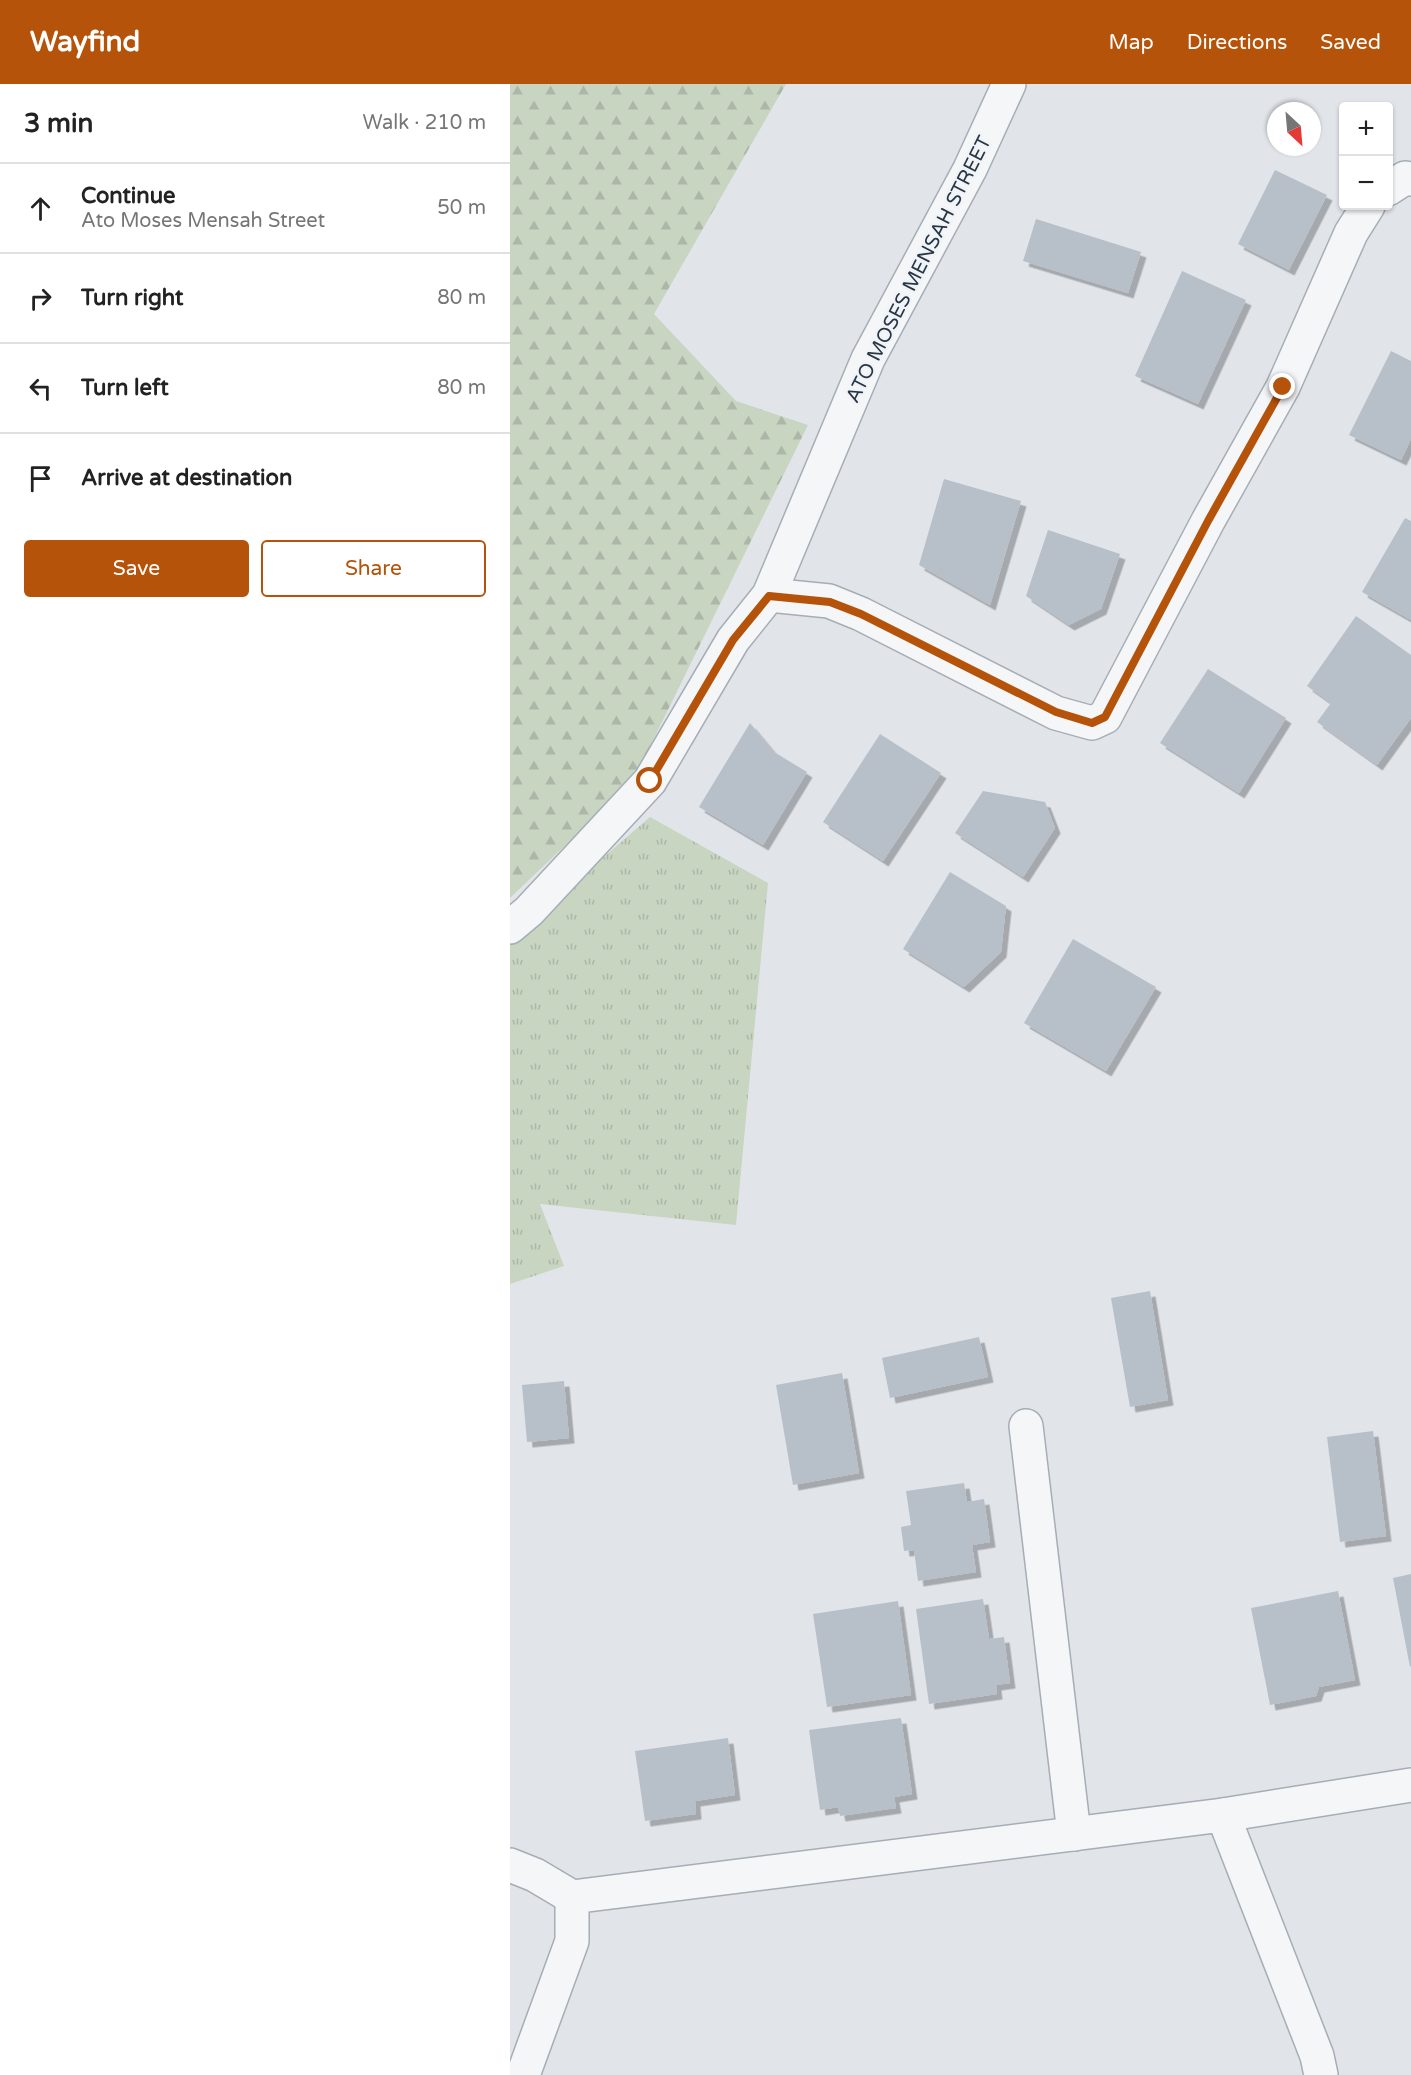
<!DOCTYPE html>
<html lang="en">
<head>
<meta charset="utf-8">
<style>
  :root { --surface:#fff; --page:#f2f2f2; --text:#222; --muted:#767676; --line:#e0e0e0; --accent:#b45309 }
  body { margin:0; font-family:"Varela Round",sans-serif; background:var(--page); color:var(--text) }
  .controls { position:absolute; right:18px; top:18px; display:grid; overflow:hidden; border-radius:6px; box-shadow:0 2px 4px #0004 }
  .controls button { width:54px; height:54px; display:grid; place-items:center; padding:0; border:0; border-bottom:2px solid var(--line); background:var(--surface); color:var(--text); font:30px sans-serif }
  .compass { position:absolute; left:757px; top:18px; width:54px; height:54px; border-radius:50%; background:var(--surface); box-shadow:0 2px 4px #0004; rotate:154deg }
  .stop { position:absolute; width:18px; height:18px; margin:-14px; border:4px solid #b45309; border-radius:50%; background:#fff }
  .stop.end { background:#b45309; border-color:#fff; box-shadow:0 2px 6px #0008 }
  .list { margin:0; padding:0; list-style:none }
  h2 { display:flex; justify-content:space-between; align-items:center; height:78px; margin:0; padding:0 24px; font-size:26px }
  h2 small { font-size:20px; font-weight:400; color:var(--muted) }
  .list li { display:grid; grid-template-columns:39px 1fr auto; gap:18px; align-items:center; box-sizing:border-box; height:90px; padding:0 24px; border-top:2px solid var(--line) }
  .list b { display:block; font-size:22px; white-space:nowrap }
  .list p { margin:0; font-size:20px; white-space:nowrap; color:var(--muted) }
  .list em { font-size:20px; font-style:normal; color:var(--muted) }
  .actions { display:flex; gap:12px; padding:18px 24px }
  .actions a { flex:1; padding:14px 0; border:2px solid var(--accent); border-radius:6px; text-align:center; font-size:21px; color:var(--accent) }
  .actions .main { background:var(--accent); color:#fff }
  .icon { flex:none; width:33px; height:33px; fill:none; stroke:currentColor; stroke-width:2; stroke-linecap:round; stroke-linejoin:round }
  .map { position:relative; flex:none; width:901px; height:1991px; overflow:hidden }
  header { display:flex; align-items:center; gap:36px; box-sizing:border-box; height:84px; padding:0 30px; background:var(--accent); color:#fff }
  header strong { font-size:28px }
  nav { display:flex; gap:33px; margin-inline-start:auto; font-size:21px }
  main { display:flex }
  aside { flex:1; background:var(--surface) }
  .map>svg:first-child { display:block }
  .grass { fill:url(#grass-tufts) }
  .forest { fill:url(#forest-firs) }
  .building { fill:#b7bfc8; filter:url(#shadow) }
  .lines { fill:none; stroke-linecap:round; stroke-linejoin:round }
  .minor-casing { stroke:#a6adb5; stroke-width:36 }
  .minor { stroke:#f4f6f8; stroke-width:33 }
  .route { stroke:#b45309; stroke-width:8 }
  .labels { text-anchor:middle; stroke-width:5; stroke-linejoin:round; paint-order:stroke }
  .street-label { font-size:20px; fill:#283543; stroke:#f0f4f8 }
</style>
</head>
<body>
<header>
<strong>Wayfind</strong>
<nav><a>Map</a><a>Directions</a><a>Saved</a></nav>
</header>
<main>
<aside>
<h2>3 min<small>Walk · 210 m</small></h2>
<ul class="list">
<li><svg class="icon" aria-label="ahead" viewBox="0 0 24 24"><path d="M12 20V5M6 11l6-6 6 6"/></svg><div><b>Continue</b><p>Ato Moses Mensah Street</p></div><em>50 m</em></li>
<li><svg class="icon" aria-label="right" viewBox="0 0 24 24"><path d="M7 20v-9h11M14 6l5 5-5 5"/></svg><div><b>Turn right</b></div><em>80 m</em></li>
<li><svg class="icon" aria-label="left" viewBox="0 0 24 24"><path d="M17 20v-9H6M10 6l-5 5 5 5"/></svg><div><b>Turn left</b></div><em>80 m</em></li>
<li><svg class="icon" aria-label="arrive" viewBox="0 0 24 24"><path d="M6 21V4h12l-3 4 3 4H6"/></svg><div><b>Arrive at destination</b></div></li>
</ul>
<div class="actions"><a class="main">Save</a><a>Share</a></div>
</aside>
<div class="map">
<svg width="901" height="1991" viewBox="0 0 901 1991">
  <defs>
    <pattern id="grass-tufts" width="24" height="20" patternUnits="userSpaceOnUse" patternTransform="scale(1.5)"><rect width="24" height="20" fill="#c8d5c1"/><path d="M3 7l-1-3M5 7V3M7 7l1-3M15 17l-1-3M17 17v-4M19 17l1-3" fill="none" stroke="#acb7a7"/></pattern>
    <pattern id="forest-firs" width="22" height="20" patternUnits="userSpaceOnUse" patternTransform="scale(1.5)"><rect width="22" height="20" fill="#c8d5c1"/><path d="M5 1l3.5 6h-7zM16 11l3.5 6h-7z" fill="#acb7a7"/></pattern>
    <filter id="shadow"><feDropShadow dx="5.5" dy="5.5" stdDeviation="0" flood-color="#0004"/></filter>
  </defs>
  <rect width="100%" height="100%" fill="#e1e5ea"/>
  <path class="grass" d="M140,733l118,66 -32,342 -196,-21 24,62 -54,18v-346z"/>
  <path class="forest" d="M0,0h276l-132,230 82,87 72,24 -175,356 -123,117z"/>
  <g class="building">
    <path d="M765,86l52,25 -38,75 -51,-26z"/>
    <path d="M526,135l105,33 -13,41 -105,-32z"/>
    <path d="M672,187l64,29 -48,104 -63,-28z"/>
    <path d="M881,267l20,10v78l-10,21 -52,-25z"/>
    <path d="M434,395l77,22 -31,104 -71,-40z"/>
    <path d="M895,434l6,3v99l-49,-28z"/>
    <path d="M538,446l72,24 -19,55 -32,16 -43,-29z"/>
    <path d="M846,532l55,39v63l-34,47 -60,-43 14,-19 -24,-17z"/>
    <path d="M698,585l78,49 -47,75 -79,-50z"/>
    <path d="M240,639l24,29 33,20 -44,73 -64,-38z"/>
    <path d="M370,650l61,39 -58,88 -60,-39z"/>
    <path d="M473,707l62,11 10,26 -32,49 -68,-44z"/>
    <path d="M440,788l56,34 -5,46 -37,35 -61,-38z"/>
    <path d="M563,855l83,48 -50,84 -82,-48z"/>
    <path d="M640,1207l18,109 -38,7 -19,-109z"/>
    <path d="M469,1253l9,40 -98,21 -8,-40z"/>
    <path d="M332,1289l17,100 -66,12 -17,-100z"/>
    <path d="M54,1297l5,57 -42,4 -5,-57z"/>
    <path d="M863,1347l13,105 -46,6 -13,-105z"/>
    <path d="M454,1399l3,19 17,-3 6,43 -18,3 4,27 -58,9 -4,-31 -10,1 -3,-24 10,-2 -5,-34z"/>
    <path d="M901,1490v92l-1,1 -17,-89z"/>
    <path d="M828,1507l17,89 -36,7 -3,9 -46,9 -19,-97z"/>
    <path d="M473,1515l6,40 15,-2 6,46 -14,2 1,9 -68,10 -13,-95z"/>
    <path d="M388,1517l13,94 -84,12 -14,-93z"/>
    <path d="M391,1634l11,76 -18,3 2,11 -56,8 -2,-9 -18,3 -11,-80z"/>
    <path d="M218,1654l7,57 -40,6 1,13 -51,7 -10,-70z"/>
  </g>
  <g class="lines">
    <g class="minor-casing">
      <g id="minor">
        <path d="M878,105l17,-11 6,1"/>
        <path d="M259,511l60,6 32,13 195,99 36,10 13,-6 103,-196 75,-134 68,-154 17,-27"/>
        <path d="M0,843l19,-16 121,-130 83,-141 36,-45 99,-236 102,-190 39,-85"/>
        <path d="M516,1342l48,408"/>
        <path d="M713,1731l188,-30"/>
        <path d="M0,1781l25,10 37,22 651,-82 94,241 4,19"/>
        <path d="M13,1991l49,-134v-44"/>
      </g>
    </g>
    <use href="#minor" class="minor"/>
  </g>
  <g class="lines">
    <path class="route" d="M140,697l83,-141 36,-44 61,6 31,12 195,98 36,11 13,-6 103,-196 75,-134"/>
  </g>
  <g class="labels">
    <g class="street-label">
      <text transform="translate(408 185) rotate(-63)" y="7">ATO MOSES MENSAH STREET</text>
    </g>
  </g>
</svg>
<div class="controls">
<button>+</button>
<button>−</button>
</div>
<svg class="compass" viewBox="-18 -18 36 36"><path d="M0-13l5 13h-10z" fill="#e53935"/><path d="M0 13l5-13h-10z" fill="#767676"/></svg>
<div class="stop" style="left:140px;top:697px"></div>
<div class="stop end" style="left:773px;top:303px"></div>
</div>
</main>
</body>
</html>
